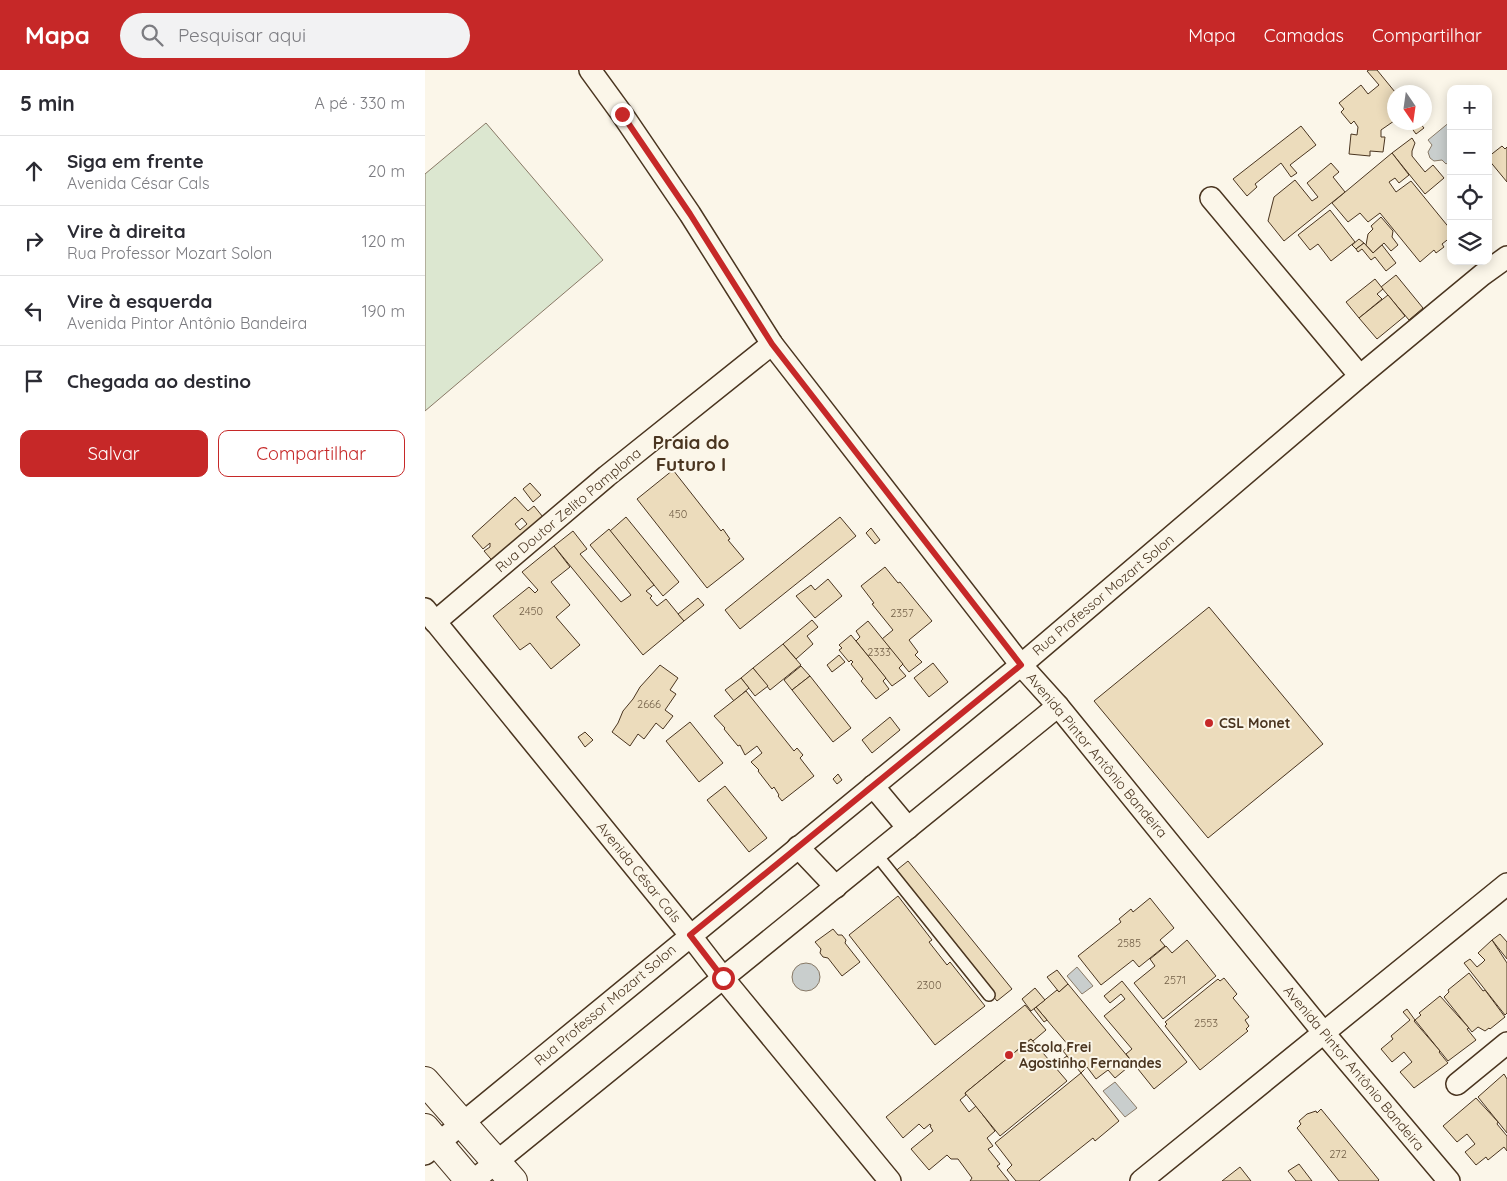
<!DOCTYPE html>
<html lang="pt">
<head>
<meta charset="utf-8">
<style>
  :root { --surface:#fff; --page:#f2f2f3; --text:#2b2b33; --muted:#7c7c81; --line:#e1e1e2; --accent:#c62828 }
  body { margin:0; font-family:Quicksand,sans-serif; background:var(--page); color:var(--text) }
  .controls { position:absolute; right:15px; top:15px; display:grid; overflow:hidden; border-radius:10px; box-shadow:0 2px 12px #0003 }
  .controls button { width:45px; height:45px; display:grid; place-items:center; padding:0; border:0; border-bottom:1px solid var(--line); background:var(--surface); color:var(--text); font:25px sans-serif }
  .compass { position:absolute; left:962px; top:15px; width:45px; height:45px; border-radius:50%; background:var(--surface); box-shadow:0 2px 12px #0003; rotate:167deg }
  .stop { position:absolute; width:15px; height:15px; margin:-11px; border:4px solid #c62828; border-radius:50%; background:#fff }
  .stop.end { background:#c62828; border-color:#fff; box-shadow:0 1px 5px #0008 }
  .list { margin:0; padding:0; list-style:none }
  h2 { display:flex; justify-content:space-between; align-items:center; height:65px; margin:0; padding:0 20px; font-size:21px }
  h2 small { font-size:16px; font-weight:400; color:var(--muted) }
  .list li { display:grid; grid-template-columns:32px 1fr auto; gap:15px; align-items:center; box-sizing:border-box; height:70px; padding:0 20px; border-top:1px solid var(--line) }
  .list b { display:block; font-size:19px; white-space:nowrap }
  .list p { margin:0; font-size:16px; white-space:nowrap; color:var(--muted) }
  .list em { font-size:16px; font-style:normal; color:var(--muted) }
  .actions { display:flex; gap:10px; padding:15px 20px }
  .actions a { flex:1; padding:11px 0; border:1px solid var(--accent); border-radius:10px; text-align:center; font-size:18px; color:var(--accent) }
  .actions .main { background:var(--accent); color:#fff }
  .icon { flex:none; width:28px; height:28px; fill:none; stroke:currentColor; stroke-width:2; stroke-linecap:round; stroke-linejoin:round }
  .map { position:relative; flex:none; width:1082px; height:1111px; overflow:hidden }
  header { display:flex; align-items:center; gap:30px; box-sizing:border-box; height:70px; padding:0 25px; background:var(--accent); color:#fff }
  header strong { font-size:24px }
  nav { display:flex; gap:28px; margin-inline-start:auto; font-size:18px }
  .search { width:350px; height:45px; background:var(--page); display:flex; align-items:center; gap:12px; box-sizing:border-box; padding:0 18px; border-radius:28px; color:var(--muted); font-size:19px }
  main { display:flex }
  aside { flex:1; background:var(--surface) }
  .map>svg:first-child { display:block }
  .green { fill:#dce7d0; stroke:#887966 }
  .water { fill:#c9cecd; stroke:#887966 }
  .building { fill:#ecdcbc; stroke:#4a3520; fill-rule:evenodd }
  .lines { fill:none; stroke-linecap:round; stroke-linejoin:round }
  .service-casing { stroke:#4a3520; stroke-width:14 }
  .minor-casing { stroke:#4a3520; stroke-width:24 }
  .primary-casing { stroke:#4a3520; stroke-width:30 }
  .service { stroke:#fbf6e9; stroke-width:11 }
  .minor { stroke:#fbf6e9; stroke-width:21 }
  .primary { stroke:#fbf6e9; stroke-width:28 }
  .route { stroke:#c62828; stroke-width:6 }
  .poi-dot { fill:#c62828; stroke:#fbf6e9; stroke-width:2 }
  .labels { text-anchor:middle; stroke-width:4; stroke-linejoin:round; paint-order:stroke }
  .number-label { font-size:11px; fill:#725f47 }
  .street-label { font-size:14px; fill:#4a3520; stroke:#fbf6e9 }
  .poi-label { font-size:14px; font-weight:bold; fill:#4a3520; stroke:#fbf6e9; text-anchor:start }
  .district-label { font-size:19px; font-weight:bold; fill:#4a3520; stroke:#fbf6e9 }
</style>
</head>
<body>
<header>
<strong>Mapa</strong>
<div class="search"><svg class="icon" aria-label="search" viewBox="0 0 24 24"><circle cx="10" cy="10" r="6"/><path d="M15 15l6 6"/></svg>Pesquisar aqui</div>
<nav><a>Mapa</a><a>Camadas</a><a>Compartilhar</a></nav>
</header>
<main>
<aside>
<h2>5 min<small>A pé · 330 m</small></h2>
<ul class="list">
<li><svg class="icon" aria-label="ahead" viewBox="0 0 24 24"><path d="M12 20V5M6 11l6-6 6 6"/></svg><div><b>Siga em frente</b><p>Avenida César Cals</p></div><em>20 m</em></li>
<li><svg class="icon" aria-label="right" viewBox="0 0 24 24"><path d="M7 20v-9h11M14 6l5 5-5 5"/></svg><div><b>Vire à direita</b><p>Rua Professor Mozart Solon</p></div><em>120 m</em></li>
<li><svg class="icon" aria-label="left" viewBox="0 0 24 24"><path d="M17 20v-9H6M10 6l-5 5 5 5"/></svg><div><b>Vire à esquerda</b><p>Avenida Pintor Antônio Bandeira</p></div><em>190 m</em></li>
<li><svg class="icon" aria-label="arrive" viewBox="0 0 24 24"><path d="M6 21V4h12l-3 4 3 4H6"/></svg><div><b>Chegada ao destino</b></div></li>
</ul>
<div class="actions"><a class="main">Salvar</a><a>Compartilhar</a></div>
</aside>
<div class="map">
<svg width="1082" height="1111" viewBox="0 0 1082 1111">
  <rect width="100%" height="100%" fill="#fbf6e9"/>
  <path class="green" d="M61,53l117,137 -178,151v-237z"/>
  <g class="water">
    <path d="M1026,51v39l-5,4 -4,-4 -8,1 -4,-3 -2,-6 4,-7 -4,-5z"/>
    <circle cx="381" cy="907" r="14"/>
    <path d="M652,897l16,19 -11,8 -15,-18z"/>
    <path d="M690,1012l22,26 -12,9 -22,-26z"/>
  </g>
  <g class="building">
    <path d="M944,0h8l18,22 -1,29 -13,9v7h4l-2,15 -13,-1v5l-21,-2 2,-20 6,1 1,-8 -4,-6 -3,3 -10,-12 3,-3 -5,-6 22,-18 7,9 11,-9 -12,-14z"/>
    <path d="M984,52h10l5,6 -8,6 -8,-11z"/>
    <path d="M876,56l15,19 -26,20 7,8 -6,4 -10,-14 -26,21 2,3 -10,9 -14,-17z"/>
    <path d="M987,68l3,5 -3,8v5l13,16 8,-7 11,13 -19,16 -33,-41z"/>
    <path d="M1077,76l3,3 2,-2v35l-19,-23v-2z"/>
    <path d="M967,83l17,22 -10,8 -4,-5 -6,4 7,10 15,-11 40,49v7l-9,7 2,3 -8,6 -2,-3 -14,12 -40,-49 -12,9 -8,-9 -12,9 -16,-19z"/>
    <path d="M906,93l8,9 -6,5 12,15 -61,49 -16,-20 6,-24 21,-17 17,21 6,-4 -11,-14z"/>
    <path d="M905,140l25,32 -24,19 -13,-17 -8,6 -12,-15z"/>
    <path d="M956,147l12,14 -1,6 6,8 -7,6 -7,-8 -11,10 -7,-8 2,-11 5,-5 -2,-3z"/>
    <path d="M934,169l5,4 -8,6 -4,-4z"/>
    <path d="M939,173l9,10 9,-8 14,18 -10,8 -11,-14 -4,3 -9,-11 -4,3 -2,-3z"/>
    <path d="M971,205l27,33 -14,12 -28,-33z"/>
    <path d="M950,209l8,10 -6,5 5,5 -23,19 -13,-16z"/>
    <path d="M963,225l17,21 -28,23 -18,-21z"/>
    <path d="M248,400l48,61 2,-2 7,10 -2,1 16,19 -37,29 -70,-89z"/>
    <path d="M105,413l11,12 -8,7 -10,-13z"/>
    <path d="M90,427l13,14 6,-5 13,16 -51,43 -12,-14 6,-4v-4l-7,6 -11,-13zM97,448l5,6 -7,6 -5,-6z"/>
    <path d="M201,447l53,65 -16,14 -53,-65z"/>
    <path d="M415,447l16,19 -116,93 -15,-19z"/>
    <path d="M446,458l9,12 -5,4 -9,-11z"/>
    <path d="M184,459l45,56 -8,6 6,5 -2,2 7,8 9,-7 18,22 -41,34 -89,-109 19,-15 14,18 -7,5 41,48 10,-7 -41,-50z"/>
    <path d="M129,476l16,21 -19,15 19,23 -14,12 24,28 -29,24 -21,-26 -10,7 -27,-34 36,-29 6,6 3,-3 -16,-18z"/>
    <path d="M460,497l13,16 2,-1 32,39 -23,19 9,12 -3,3 7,7 -13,10 -27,-33 11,-9 -21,-26 2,-1 -13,-17z"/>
    <path d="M403,509l14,17 -27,22 -19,-22 15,-11 4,5z"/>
    <path d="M273,528l6,7 -20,16 -6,-7z"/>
    <path d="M784,537l114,137 -115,94 -114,-137z"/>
    <path d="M387,550l6,7 -11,9 6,8 -17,15 -13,-15z"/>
    <path d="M443,551l35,43 -4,4 7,8 -14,10 -36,-45 4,-4 -4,-6z"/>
    <path d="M426,565l35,43 -3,3 6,8 -13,10 -15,-18 2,-2 -12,-15 2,-2 -2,-2 -2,2 -10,-12 3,-2 -3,-3z"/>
    <path d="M358,574l18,21 -31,25 -17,-22z"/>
    <path d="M414,585l6,7 -13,10 -5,-7z"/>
    <path d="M508,593l15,19 -19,15 -15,-19z"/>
    <path d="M235,595l18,13 -8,12 6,4 -11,16 8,6 -10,13 -7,-6 -12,16 -6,-5 -8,12 -18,-14 6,-9 5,-12 10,-12 7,-12z"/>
    <path d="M376,596l9,10 -18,14 -8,-10z"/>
    <path d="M328,598l15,18 -13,10 -14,-18z"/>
    <path d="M385,606l41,52 -18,14 -41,-52z"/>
    <path d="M316,608l8,10 -15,13 -9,-11z"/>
    <path d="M321,621l48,60 3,-3 6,7 -3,3 14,18 -32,25 -4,-5 1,-1 -5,-8 -2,2 -14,-18 1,-1 -8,-8 11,-9 -5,-7 -12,9 -5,-10 -2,1 -14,-17 1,-1 -11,-12z"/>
    <path d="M465,647l10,13 -28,23 -10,-13z"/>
    <path d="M265,652l33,41 -24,19 -33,-41z"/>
    <path d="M160,662l8,8 -8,7 -7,-10z"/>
    <path d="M413,704l4,6 -5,4 -4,-5z"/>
    <path d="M300,716l42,52 -18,14 -42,-52z"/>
    <path d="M483,791l104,128 -15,12 -104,-128z"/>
    <path d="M473,826l34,44 -3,2 18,23 3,-3 35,44 -50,39 -86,-110z"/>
    <path d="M725,828l24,30 -14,12 5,6 -26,21 -6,-7 -32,25 -23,-29 43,-34 -2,-3 12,-10 2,3z"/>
    <path d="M408,859l5,6h4l4,5 -1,3 15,19 -18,14 -14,-18 -5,-1 -3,-4 1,-4 -6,-7z"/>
    <path d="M1075,864l7,8v17l-15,-19z"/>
    <path d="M762,870l29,36 -53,43 -29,-36 21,-17 -5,-7 16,-13 6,7z"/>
    <path d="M1067,870l15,23v50l-2,2 -41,-52 6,-4 7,8 5,-4 3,-3 -7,-7z"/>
    <path d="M632,900l11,14 -9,8 -12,-15z"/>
    <path d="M1044,903l14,18 2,-1 20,27 -15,12 -1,-1 -4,3 -7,-4 -6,5 -28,-35 5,-5 -1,-2z"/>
    <path d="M799,908l13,16 -4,4 16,19 -4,3 4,6 -3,3 2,2 -48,39 -35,-44 2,-2 -2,-2 53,-43 2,2z"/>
    <path d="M697,911l65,81 -33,27 -28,-35 6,-5 -28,-33 21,-17 -4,-5 -11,9 -6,-7z"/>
    <path d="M643,914l65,79 -18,15 -7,-8 -12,9 -9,-12 -6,6 -18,-22 6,-5 -33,-39 21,-17 2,2z"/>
    <path d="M610,918l10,12 -14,11 -9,-12z"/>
    <path d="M1015,926l29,32 -2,1 9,11 -28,21 -33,-41 6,-5 -2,-2z"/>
    <path d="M600,935l21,25 -13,11 -2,-2 -66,54 1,2 -6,5 9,12 7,-6 19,25 -8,7 6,8 -5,3 12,15 -3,2 12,15h-39l2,-3 -14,-19h-7l-4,-4 -18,15 -18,-21 22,-18 -3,-5h1l-1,-2 -6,5 -5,-5 -16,14 -17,-21z"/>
    <path d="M611,937l11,13 -3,2 -10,-13z"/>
    <path d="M982,939l8,11 -1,1 26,30 -1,1 9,11 -34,25 -14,-16 12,-10 -8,-10 -12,10 -11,-13 12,-10 -2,-3 19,-16 -7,-8z"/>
    <path d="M606,969l36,42 -67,55 -35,-43z"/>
    <path d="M642,986l5,6 -9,7 -6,-6z"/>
    <path d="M656,1003l38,48 -24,20 -2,-3 -54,43h-23l-9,-11 5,-5 -17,-22z"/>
    <path d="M1079,1004l3,5v54l-29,-36z"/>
    <path d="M1051,1028l22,24 -1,2 10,12v15l-3,-4 -16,13 -2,-3 -10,8 -11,-13 10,-8 -8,-10 -10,8 -14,-16z"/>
    <path d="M896,1039l58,71 -1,1h-39l-42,-53 4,-4 -2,-3 8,-7 9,-3 1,2z"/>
    <path d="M874,1094l13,17h-16l-8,-10z"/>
    <path d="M815,1097l11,14h-29z"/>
  </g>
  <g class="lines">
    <g class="service-casing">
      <path id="service" d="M451,784l113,141"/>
    </g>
    <g class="minor-casing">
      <g id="minor">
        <path d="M165,0l32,44 68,100 82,130 249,321 37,41 265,326 126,149"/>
        <path d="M786,128l149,178"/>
        <path d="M0,539l265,326 33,43 167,203"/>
        <path d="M10,552l172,-146 165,-132"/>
        <path d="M448,716l35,42"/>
        <path d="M373,777l38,40"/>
        <path d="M1032,1014l50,-41"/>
        <path d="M0,1084l596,-489 339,-289 122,-101 25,-18"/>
        <path d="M48,1111l585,-475"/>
        <path d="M716,1111l366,-297"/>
      </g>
    </g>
    <g class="primary-casing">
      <g id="primary">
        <path d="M0,1011l88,100"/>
        <path d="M0,1058l45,53"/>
      </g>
    </g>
    <use href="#service" class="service"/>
    <use href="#minor" class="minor"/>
    <use href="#primary" class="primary"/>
  </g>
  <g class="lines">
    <path class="route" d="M197,44l68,100 82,130 249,321 -331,270 33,43"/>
  </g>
  <g class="poi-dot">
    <circle cx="784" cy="653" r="5"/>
    <circle cx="584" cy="985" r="5"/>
  </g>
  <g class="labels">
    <g class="number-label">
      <text x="253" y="448">450</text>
      <text x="106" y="545">2450</text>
      <text x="477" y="547">2357</text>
      <text x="454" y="586">2333</text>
      <text x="224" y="638">2666</text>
      <text x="704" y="877">2585</text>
      <text x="750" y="914">2571</text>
      <text x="504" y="919">2300</text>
      <text x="781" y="957">2553</text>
      <text x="913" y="1088">272</text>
    </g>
    <g class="street-label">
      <text transform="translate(143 440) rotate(-40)" y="5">Rua Doutor Zelito Pamplona</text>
      <text transform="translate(678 525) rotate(-40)" y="5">Rua Professor Mozart Solon</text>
      <text transform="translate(672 685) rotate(50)" y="5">Avenida Pintor Antônio Bandeira</text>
      <text transform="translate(214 802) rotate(51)" y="5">Avenida César Cals</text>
      <text transform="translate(180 935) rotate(-40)" y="5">Rua Professor Mozart Solon</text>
      <text transform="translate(929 998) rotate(50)" y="5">Avenida Pintor Antônio Bandeira</text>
    </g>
    <g class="poi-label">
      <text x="794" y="658">CSL Monet</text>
      <text x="594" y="982">Escola Frei<tspan x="594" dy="16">Agostinho Fernandes</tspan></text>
    </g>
    <g class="district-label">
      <text x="266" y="379">Praia do<tspan x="266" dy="22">Futuro I</tspan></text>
    </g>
  </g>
</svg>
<div class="controls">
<button>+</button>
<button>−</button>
<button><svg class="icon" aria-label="locate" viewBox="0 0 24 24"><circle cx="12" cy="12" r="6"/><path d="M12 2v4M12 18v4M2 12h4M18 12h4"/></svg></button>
<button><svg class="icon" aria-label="layers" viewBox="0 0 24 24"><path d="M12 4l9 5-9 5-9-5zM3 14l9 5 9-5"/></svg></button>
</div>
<svg class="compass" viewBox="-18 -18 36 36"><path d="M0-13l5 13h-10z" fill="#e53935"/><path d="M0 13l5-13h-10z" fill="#7c7c81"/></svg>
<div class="stop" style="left:298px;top:908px"></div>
<div class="stop end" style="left:197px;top:44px"></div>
</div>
</main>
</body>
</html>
